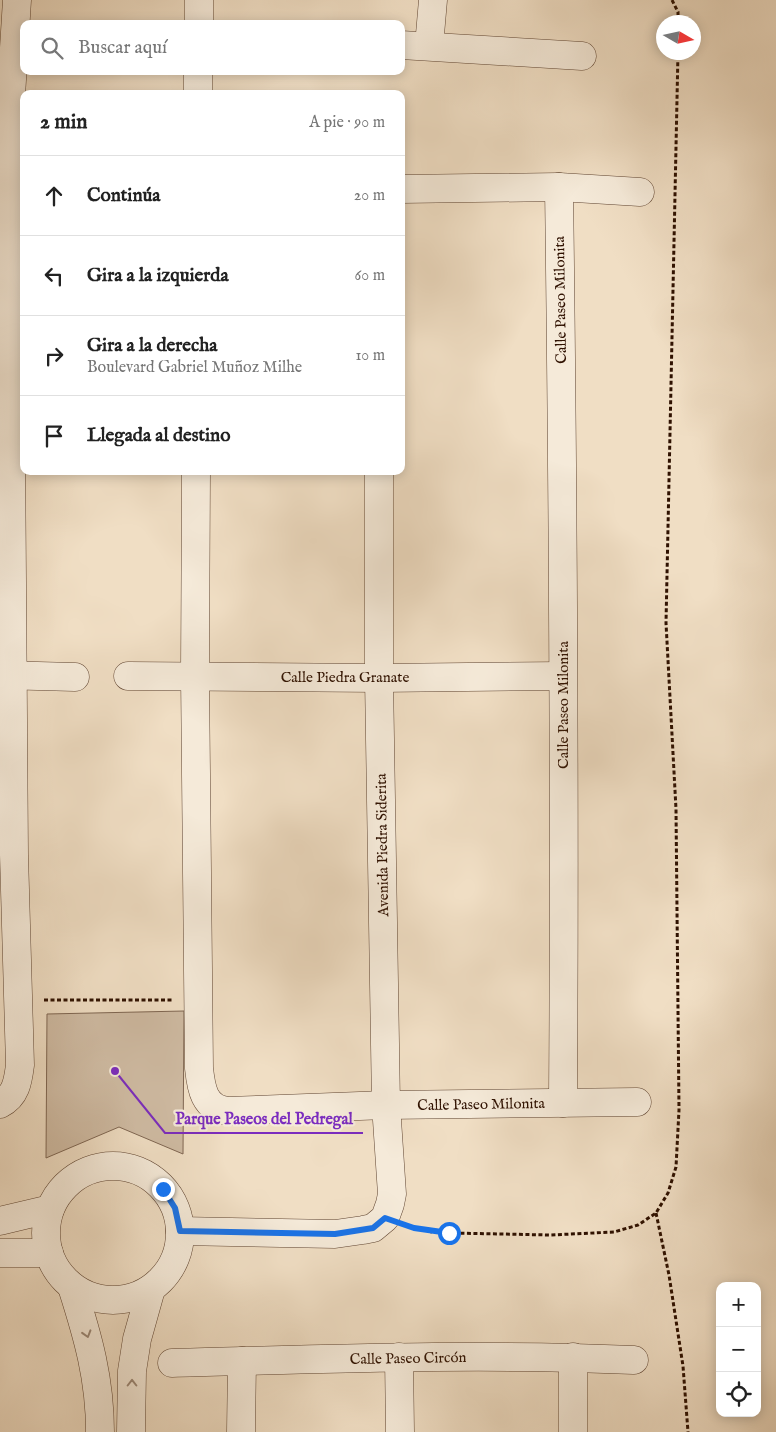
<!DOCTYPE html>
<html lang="es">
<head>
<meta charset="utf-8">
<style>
  :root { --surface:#fff; --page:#f2f2f2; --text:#222; --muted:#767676; --line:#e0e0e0 }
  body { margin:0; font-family:"IM FELL English",serif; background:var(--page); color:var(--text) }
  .controls { position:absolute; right:15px; bottom:15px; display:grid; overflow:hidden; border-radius:10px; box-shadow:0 2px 12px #0003 }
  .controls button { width:45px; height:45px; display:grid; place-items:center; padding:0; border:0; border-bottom:1px solid var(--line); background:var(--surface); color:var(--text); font:25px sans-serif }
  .compass { position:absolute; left:656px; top:15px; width:45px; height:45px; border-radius:50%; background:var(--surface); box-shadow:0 2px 12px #0003; rotate:99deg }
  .stop { position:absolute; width:15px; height:15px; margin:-11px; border:4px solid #1a73e8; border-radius:50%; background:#fff }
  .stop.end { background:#1a73e8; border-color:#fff; box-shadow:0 1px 5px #0008 }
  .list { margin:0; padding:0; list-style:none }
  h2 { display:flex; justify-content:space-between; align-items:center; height:65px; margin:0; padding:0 20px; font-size:21px }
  h2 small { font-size:16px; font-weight:400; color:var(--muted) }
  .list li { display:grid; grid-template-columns:32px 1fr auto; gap:15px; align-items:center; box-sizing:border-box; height:80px; padding:0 20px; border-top:1px solid var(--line) }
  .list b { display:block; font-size:19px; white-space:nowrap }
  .list p { margin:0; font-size:16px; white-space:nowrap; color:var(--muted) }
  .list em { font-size:16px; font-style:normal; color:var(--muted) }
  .icon { flex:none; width:28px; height:28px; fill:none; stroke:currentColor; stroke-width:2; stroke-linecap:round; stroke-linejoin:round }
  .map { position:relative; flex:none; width:776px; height:1432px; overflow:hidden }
  .search { position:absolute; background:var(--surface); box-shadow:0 2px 12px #0003; left:20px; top:20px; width:385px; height:55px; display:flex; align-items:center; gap:12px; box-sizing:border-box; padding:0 18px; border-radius:10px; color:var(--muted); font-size:19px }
  .panel { position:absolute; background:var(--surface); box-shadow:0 2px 12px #0003; left:20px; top:90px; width:385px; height:385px; border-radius:10px }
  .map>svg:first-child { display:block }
  .green { fill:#cfbba3; stroke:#7f6652 }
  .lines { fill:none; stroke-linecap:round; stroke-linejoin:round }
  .minor-casing { stroke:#5f4431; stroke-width:29 }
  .path { stroke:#2f1100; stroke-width:3; stroke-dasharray:4 2.5; stroke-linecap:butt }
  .minor { stroke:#f5ead9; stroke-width:28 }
  .oneway { stroke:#9c8877 }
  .route { stroke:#1a73e8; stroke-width:6 }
  .labels { text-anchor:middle; stroke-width:4.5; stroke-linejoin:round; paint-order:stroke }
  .street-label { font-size:15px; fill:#2f1100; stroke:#f5ead9 }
  .leader { fill:none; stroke:#7b2cbf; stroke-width:2 }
  .callout-dot { fill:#7b2cbf; stroke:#f5ead9; stroke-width:2 }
  .callout-label { font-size:16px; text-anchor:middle; font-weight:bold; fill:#7b2cbf; stroke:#f5ead9; stroke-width:4.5; stroke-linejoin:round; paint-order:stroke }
</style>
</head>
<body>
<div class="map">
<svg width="776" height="1432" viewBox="0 0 776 1432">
  <rect width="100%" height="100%" fill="#f0dec4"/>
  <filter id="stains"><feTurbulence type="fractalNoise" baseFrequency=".004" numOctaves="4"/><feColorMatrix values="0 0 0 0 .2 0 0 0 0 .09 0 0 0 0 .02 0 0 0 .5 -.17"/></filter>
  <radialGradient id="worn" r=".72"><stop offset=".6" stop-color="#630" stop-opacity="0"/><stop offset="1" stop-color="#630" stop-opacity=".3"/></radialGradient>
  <path class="green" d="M184,1011l-1,143 -64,-27 -73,31 1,-144z"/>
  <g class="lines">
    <g class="minor-casing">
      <g id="minor">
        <path d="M199,24v-24"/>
        <path d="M401,45l181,11"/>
        <path d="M429,46l4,-46"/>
        <path d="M198,94v-23"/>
        <path d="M559,187c4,305 6,610 4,916"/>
        <path d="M401,189l158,-2 81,5"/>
        <path d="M196,471l-1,205 4,392c2,20 5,41 29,43l158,-6 251,-3"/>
        <path d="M0,675l75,2"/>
        <path d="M128,676l251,2 183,-2"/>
        <path d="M0,1104c16,-8 18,-23 20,-39l-6,-210 -4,-545 -1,-183 8,-127"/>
        <circle cx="113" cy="1233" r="67"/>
        <path d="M0,1221l50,-12"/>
        <path d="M180,1231l155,3 28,-4 10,-2 12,-10 5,-14 2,-10 -6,-89 -7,-427v-207"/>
        <path d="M0,1253h49"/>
        <path d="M72,1287c16,50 28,92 28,145"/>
        <path d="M399,1357l1,75"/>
        <path d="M573,1357v75"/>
        <path d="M172,1363c154,-4 308,-10 462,-3"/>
        <path d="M131,1432l1,-61 5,-32 14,-50"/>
        <path d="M241,1432l1,-71"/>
      </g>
    </g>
    <g class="path">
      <path d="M672,0l6,12v10"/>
      <path d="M44,1000h129"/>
      <path d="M656,1213l13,62 14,91 5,66"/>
      <path d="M409,1227l23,5 17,1 102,2 63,-3 24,-7 18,-12 12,-20 8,-26 3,-57 -3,-301 -10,-186 12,-571"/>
    </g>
    <use href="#minor" class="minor"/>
  </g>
  <defs><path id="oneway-chevron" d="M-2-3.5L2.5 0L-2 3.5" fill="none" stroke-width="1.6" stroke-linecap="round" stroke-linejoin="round" transform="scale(1.25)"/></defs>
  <g class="oneway">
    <use href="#oneway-chevron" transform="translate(87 1334) rotate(73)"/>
    <use href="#oneway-chevron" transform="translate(132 1383) rotate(-90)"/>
  </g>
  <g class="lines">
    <path class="route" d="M163,1189l12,19 5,23 155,3 38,-6 12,-10 29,10 35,5"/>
  </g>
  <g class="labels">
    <g class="street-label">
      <text transform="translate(560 300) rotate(-91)" y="5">Calle Paseo Milonita</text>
      <text x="345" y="682">Calle Piedra Granate</text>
      <text transform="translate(563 705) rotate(-90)" y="5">Calle Paseo Milonita</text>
      <text transform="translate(382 845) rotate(-91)" y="5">Avenida Piedra Siderita</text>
      <text transform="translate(481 1104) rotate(-1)" y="5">Calle Paseo Milonita</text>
      <text transform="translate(408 1358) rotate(-1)" y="5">Calle Paseo Circón</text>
    </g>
  </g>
  <path class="leader" d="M115 1071L165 1133H363"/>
  <circle class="callout-dot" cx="115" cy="1071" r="5"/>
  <g class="callout-label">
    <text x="264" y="1124">Parque Paseos del Pedregal</text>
  </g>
  <rect width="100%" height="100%" filter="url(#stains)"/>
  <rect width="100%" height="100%" fill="url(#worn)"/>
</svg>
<div class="controls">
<button>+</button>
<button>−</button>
<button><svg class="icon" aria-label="locate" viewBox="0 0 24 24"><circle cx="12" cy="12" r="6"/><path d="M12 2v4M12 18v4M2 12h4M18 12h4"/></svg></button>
</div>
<svg class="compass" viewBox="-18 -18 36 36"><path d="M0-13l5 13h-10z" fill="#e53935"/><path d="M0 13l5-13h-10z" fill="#767676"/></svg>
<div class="stop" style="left:449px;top:1233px"></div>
<div class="stop end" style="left:163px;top:1189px"></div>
<div class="search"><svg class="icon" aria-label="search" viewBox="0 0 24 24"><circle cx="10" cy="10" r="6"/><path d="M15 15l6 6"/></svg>Buscar aquí</div>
<section class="panel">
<h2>2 min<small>A pie · 90 m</small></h2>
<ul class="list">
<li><svg class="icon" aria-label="ahead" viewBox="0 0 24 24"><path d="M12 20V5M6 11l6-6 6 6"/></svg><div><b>Continúa</b></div><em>20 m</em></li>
<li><svg class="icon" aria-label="left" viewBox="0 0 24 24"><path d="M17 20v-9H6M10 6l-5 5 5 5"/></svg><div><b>Gira a la izquierda</b></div><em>60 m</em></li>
<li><svg class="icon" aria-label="right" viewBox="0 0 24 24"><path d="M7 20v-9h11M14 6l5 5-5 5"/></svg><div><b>Gira a la derecha</b><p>Boulevard Gabriel Muñoz Milhe</p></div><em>10 m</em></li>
<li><svg class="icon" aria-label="arrive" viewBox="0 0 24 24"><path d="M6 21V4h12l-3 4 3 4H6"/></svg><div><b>Llegada al destino</b></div></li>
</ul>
</section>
</div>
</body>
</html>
